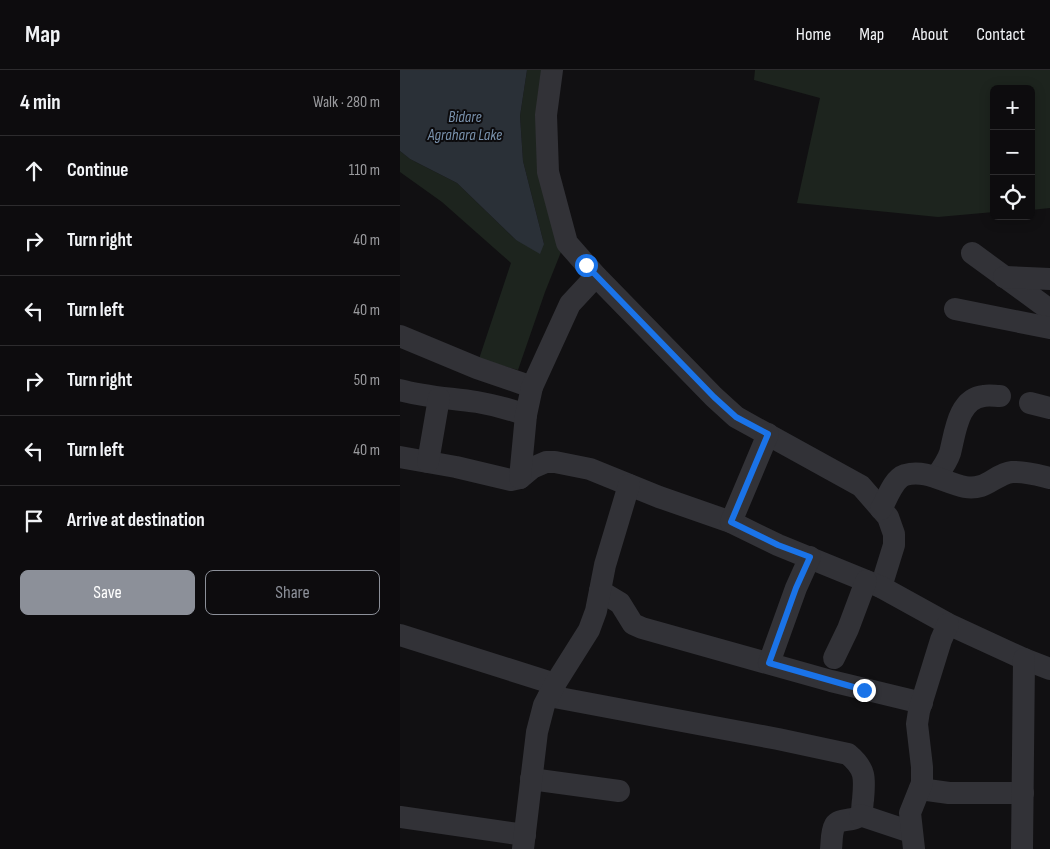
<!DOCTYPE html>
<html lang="en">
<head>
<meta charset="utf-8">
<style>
  :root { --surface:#0d0c0e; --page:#1b1a1c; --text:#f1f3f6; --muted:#9a9b9e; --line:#2d2c2e; --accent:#8c9099 }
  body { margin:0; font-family:"Sofia Sans Condensed",sans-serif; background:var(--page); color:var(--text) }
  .controls { position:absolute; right:15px; top:15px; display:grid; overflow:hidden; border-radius:8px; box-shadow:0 2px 12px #0003 }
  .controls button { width:45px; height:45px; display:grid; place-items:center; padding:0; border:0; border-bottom:1px solid var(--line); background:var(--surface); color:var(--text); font:25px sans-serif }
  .stop { position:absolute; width:15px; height:15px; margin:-11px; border:4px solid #1a73e8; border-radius:50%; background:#fff }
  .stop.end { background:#1a73e8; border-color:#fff; box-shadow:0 1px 5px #0008 }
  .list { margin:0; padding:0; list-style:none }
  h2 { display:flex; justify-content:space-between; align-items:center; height:65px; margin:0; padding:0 20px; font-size:21px }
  h2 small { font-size:16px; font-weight:400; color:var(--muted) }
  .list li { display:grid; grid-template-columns:32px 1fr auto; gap:15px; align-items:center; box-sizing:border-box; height:70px; padding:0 20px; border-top:1px solid var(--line) }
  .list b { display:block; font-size:19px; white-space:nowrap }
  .list em { font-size:16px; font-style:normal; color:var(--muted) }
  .actions { display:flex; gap:10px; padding:15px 20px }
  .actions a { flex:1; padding:11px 0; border:1px solid var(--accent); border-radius:8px; text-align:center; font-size:18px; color:var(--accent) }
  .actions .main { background:var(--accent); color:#fff }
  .icon { flex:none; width:28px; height:28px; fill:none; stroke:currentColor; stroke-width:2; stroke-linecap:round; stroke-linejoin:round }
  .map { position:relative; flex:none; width:650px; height:779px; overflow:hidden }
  header { display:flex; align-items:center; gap:30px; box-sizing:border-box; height:70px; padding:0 25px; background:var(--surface); border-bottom:1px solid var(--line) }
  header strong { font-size:24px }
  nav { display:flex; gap:28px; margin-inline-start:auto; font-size:18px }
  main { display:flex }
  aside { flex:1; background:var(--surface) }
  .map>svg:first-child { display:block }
  .green { fill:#1d241e }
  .water { fill:#2a3037 }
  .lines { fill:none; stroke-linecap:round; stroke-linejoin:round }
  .minor { stroke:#323237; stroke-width:22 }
  .route { stroke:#1a73e8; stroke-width:6 }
  .labels { text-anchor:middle; stroke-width:4; stroke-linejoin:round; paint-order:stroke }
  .water-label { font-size:16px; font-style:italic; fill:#7a92ad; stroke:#0c0b0d }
</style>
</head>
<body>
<header>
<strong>Map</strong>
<nav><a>Home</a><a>Map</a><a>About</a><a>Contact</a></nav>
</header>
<main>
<aside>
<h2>4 min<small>Walk · 280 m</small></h2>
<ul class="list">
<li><svg class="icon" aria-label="ahead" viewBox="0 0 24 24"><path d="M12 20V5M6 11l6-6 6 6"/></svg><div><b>Continue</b></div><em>110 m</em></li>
<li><svg class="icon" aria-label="right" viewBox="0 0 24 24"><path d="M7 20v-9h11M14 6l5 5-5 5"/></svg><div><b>Turn right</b></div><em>40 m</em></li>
<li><svg class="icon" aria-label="left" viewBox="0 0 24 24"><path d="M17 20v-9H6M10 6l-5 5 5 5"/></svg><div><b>Turn left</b></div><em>40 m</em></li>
<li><svg class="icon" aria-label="right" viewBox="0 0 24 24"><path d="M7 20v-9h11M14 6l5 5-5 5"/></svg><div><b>Turn right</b></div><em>50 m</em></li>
<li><svg class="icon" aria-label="left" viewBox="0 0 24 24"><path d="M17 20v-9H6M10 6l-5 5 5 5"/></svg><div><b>Turn left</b></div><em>40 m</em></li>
<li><svg class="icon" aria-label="arrive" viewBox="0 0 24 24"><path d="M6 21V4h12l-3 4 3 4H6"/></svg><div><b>Arrive at destination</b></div></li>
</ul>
<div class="actions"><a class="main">Save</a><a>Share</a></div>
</aside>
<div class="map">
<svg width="650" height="779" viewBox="0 0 650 779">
  <rect width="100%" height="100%" fill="#111012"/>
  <g class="green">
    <path d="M127,0h17l17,182 -16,40 -27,78 -39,-11 32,-96 -69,-61 -42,-30v-21l10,8 47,24 59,57 28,4 -21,-83 -3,-45z"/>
    <path d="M355,0h295v138l-19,2v-121h-37v123l-56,5 -141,-14 23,-105 -66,-18z"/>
  </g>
  <path class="water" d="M0,0h127l-7,46 3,45 21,83 -4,10 -24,-14 -59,-57 -47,-24 -10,-8z"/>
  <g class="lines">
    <g class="minor">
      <path d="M152,0l-6,45 2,57 19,71 29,33 118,121 22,20 125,69 27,31 6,17v11l-13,42"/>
      <path d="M572,183l78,57"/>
      <path d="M604,207l46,2"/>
      <path d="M555,239l95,19"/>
      <path d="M0,266l77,32 55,19"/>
      <path d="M0,320c25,7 51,8 77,12 17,3 33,7 49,13"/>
      <path d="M630,333l20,5"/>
      <path d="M0,387l56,10 55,13 9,-2 12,-10 14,-6h9l35,7 69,28 72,25 47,23 103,42 67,37 76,35 26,10"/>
      <path d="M28,392l11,-64"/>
      <path d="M536,407c5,-7 11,-15 14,-24 5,-19 8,-55 34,-57 5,-1 11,0 16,0"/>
      <path d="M120,408l6,-63 6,-28 38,-83 26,-28"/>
      <path d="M481,439c6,-10 12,-30 24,-34 21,-6 40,8 60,12 21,4 30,-13 47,-15 13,-1 26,3 38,6"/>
      <path d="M331,452l37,-88"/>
      <path d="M200,521l20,12 13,21 9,4 189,53 91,22"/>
      <path d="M0,565l155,49"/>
      <path d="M434,588l14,-29 18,-48"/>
      <path d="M369,593l27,-75 14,-31"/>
      <path d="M149,626l229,43 70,15c18,15 17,24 15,46 -1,4 0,12 -3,15 -6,7 -21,3 -25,10 -4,7 -3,17 -4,24"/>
      <path d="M131,709l88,12"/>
      <path d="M520,719l29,4h74"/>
      <path d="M460,745l51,17"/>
      <path d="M0,747l125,18"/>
      <path d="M123,779l14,-117 7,-27 11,-21 34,-54 7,-19 9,-46 24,-80"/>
      <path d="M514,779l-4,-36 12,-30v-16l-5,-43 2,-13 22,-71 7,-16"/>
      <path d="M622,779l2,-190"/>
    </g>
  </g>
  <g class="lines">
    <path class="route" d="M186,195l128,132 22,20 32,17 -37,88 47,23 32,12 -14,31 -27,75 95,27"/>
  </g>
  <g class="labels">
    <g class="water-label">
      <text x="65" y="52">Bidare<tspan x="65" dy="18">Agrahara Lake</tspan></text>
    </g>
  </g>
</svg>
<div class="controls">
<button>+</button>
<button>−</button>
<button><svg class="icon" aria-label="locate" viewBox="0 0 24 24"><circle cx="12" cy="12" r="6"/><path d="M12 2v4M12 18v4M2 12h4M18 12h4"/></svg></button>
</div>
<div class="stop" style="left:186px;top:195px"></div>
<div class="stop end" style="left:464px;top:620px"></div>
</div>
</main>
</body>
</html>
